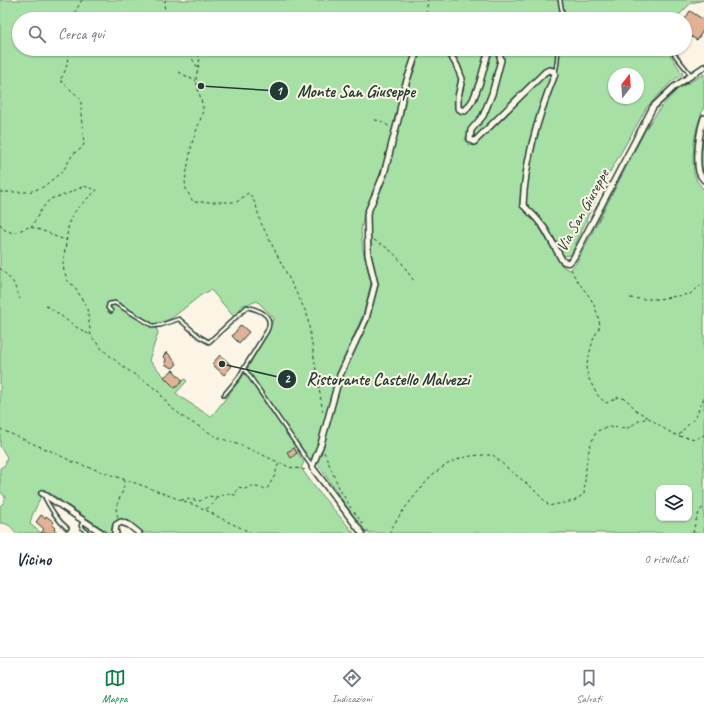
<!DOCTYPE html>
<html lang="it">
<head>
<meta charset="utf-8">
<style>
  :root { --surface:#fff; --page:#f6f6f7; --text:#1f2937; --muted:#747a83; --line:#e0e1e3; --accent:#0b8043 }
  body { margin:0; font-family:Caveat,sans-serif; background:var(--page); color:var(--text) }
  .controls { position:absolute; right:12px; bottom:12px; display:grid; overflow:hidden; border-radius:8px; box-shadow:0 1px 3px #0004 }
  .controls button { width:36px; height:36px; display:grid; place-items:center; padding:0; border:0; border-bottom:1px solid var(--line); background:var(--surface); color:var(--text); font:20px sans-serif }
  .compass { position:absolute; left:608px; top:68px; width:36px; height:36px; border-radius:50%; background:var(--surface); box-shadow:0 1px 3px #0004; rotate:17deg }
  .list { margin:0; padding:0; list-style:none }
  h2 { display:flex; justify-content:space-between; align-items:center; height:52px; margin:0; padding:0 16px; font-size:17px }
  h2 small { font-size:13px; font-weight:400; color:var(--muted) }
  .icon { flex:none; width:22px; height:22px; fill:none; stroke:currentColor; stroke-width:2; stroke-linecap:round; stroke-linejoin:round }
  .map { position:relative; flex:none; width:704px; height:533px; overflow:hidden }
  .search { position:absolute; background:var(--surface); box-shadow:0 1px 3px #0004; left:12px; right:12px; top:12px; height:44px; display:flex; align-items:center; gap:10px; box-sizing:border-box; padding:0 14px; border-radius:22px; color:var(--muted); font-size:15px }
  .sheet { height:124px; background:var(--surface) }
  nav { display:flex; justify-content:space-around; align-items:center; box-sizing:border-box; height:56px; border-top:1px solid var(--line); background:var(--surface); font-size:11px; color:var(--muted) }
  nav a { display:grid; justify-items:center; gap:2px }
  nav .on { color:var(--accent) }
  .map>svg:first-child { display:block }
  .green { fill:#a7e0a5; stroke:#638e6c; fill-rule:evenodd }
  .building { fill:#e2b294; stroke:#1f3d34 }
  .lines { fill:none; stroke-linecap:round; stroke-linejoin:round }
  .lane-casing { stroke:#1f3d34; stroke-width:5.5 }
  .street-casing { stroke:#1f3d34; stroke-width:8 }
  .path { stroke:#1f3d34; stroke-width:1; stroke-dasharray:3 3; stroke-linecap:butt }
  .lane { stroke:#fcf5e5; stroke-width:2.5 }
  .street { stroke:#fcf5e5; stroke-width:5 }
  .labels { text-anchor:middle; stroke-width:4; stroke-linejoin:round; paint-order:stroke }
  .street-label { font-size:16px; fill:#1f3d34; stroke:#fcf5e5 }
  .leader { fill:none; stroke:#1f3d34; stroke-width:1.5 }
  .callout-dot { fill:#1f3d34; stroke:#fcf5e5; stroke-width:1.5 }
  .mark-label { font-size:12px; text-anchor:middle; font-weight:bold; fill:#fff }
  .callout-label { font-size:17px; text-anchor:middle; font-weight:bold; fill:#1f3d34; stroke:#fcf5e5; stroke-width:4; stroke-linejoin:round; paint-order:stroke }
</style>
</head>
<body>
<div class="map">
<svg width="704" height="533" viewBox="0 0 704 533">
  <rect width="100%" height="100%" fill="#fcf5e5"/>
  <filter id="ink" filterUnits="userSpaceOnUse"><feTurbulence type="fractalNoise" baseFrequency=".025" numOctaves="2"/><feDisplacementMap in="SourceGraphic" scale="8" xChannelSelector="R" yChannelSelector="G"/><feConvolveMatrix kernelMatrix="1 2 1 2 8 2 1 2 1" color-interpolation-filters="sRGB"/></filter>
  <g filter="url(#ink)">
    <g class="green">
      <path d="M0,0h704l-13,3 -16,16h-656v30h397l-14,37 -15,68 -9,26 -14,33 -3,18 2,19 8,33 -7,29 -26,62 -25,86 -4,-2 -10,-14 -5,4 10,14 -3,6 16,22 37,43h-210c-8,-6 -15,-12 -25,-14 -5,3 -9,8 -7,14h-3l-65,-44 -12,27 -2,8 11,9h-26c-3,-7 -8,-10 -15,-10v-17l4,-4 1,-5 -5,-6v-23l5,-3 2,-8 -7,-11zM211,290l23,27 9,-12 6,-1 8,-3 17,17 -6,13 -24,44 -33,42 -29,-19 -6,-5 11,-12 -2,-2 -10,9 -26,-28 9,-27 -3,-8 17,-7 29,-23z"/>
      <path d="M422,49h22l9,14 6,13 -5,25 1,8 6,6 6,-2 6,-8 8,-20 6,-22 8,-12 2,2 1,7 -6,29 -10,24 -12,16 -5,10 4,6h6l40,-38 31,-34 4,-1 2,4c-13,31 -23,63 -28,96 -2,11 -4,22 -4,34l18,19 24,41 7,4 5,-4 4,-6 69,-133 14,-20 17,-18 26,-15v32l-7,21 -3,16 -1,16 1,14 3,8 7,9v343h-338l-19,-26 -30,-44 26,-89 34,-90 -6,-31 -1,-40 26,-76 11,-49zM659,488h30v30h-30z"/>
      <path d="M450,49h35c-3,20 -7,40 -18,57l-4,1 -3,-4c1,-6 3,-11 3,-16 2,-17 -4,-25 -13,-38z"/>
      <path d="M501,49h165l17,25 -12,8 -24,25 -48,84 -28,64 -8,1 -9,-18 -13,-19 -16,-17c3,-35 9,-65 20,-99 4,-10 14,-22 10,-34l-6,-1 -8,4 -63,64 -4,-1v-5l20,-34 9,-42zM614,74h24v24h-24z"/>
      <path d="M704,138v35c-6,-10 -2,-24 0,-35z"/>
    </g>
    <g class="building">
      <path d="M690,11l14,9v9l-7,11 -12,-7v-14z"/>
      <path d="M241,325l8,7 -10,11 -7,-7z"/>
      <path d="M167,352l10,12 -4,4 -7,-3 -1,-2 1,-4 -3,-3z"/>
      <path d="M220,355l12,11 -8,9 -12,-11z"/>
      <path d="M173,370l10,11 -8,7 -11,-11z"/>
      <path d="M294,448l3,5 -6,5 -4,-6z"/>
      <path d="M41,515l4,3 1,-2 8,6 -2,3 3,3 -1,2 5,3h-18l3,-4 -8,-7z"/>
    </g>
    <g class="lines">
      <g class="lane-casing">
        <g id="lane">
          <path d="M560,0l3,17v2"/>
          <path d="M674,54l17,21"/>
          <path d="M555,73l2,-10 1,-14"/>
          <path d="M111,311l-3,-3 1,-4 6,-1 38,23 8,-1 18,-6 21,18 9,5 38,-35c9,2 23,6 22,17 0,3 -1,5 -2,7l-23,37 68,99"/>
          <path d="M224,395l15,-18 5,-9"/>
          <path d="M46,496l-1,2c6,11 12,22 22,30"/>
          <path d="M83,521l-2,5 2,3 5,4"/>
        </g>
      </g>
      <g class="street-casing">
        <g id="street">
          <path d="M447,49l10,17 5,13 -4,18v11l3,2 4,1 8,-11 7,-18 9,-33"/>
          <path d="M498,49l3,11 -9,34 -9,22 -12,14 -1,9 4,3 71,-70 4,-2 4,1 2,3c-17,42 -30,85 -32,131l13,13 9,11 17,31c5,5 9,2 12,-3l79,-150 21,-20 30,-20"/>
          <path d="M704,118c-5,15 -8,39 -5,54 1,3 3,6 5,8"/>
          <path d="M42,493l60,40"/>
          <path d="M116,533l-1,-1 1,-7 5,-3 8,3 10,8"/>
          <path d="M362,533l-50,-66 9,-23 19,-69 26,-56 9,-35 -7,-29 -1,-41 17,-40 15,-58 5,-27 12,-35 2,-5"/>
        </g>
      </g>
      <g class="path">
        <path d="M166,0l-2,3 2,16"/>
        <path d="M76,19l-1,-7 7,-12"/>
        <path d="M425,19l3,-19"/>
        <path d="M186,49l12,19"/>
        <path d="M194,49l6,9 -4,20 1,7 6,22 -1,8 -10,28 -7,38 1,8 7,13h44l11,-9 2,1 6,11 4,16 47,93 16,99"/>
        <path d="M179,72l5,3 12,6"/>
        <path d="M375,120c6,0 10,4 15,7"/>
        <path d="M0,192h29l14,-5 20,-16 10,-17 9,-6 2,-4 -3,-30v-15l-21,-19c2,-3 5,-8 6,-12 2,-7 1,-13 5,-19"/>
        <path d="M0,224l5,6 8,3 16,-6 5,1 15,5 5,3 12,4"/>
        <path d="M31,228l10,-18 9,-11 17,-5 17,-8 13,4c-10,9 -23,19 -28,32l-6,42 1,7 4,10 7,6 12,21 4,28 11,13 21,18 26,17 10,8 10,14 17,13 31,18 28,10 44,20 18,3"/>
        <path d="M374,240c6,4 13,7 18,12 10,8 15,21 23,30"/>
        <path d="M0,268l13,14 5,12 2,5"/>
        <path d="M571,269c4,10 11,18 18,27 6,9 9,19 11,30l-7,14 -7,28 3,11 5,10 5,8 7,6 13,-6 7,2 11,12 12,7"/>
        <path d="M630,298l11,1h17l32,-5 14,-11"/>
        <path d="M46,306c9,4 17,12 26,18 6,5 13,7 19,12"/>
        <path d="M0,429l36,16 15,6 22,11 68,23 61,23 24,13 26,12"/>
        <path d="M679,435c5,-7 12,-12 17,-19 3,-6 4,-12 8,-18"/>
        <path d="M324,452l16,38 11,18"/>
        <path d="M181,500l7,-1 12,2 8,-5 8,1 11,-3 9,1 1,-6 2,-2 6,2 6,-3 16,3 8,-14 2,-7 2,-5"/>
        <path d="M206,509c5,-3 9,-5 10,-12"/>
        <path d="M354,512l9,12"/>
        <path d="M118,517c-5,-11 2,-17 5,-27 1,-3 1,-7 1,-10"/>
        <path d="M367,530l2,3"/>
        <path d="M389,533c7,-13 15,-24 24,-35 15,-19 28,-35 53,-41 8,-2 18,-2 27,-2l13,12 25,20 16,16 1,3 26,-5 10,-7c2,-22 1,-43 13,-63l11,-4 20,1 12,-8 9,-2 17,12 12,6 18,3 8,-4"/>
        <path d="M693,533c2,-10 4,-20 11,-27"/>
      </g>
      <use href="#lane" class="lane"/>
      <use href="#street" class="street"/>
    </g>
  </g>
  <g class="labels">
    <g class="street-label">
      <text transform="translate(582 210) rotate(-61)" y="6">Via San Giuseppe</text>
    </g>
  </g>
  <path class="leader" d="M201 86L279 91M222 364L287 379"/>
  <g class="callout-dot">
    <circle cx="201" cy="86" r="4"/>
    <circle cx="222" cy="364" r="4"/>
    <circle cx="279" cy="91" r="10"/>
    <circle cx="287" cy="379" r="10"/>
  </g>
  <g class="mark-label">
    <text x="279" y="95">1</text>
    <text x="287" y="383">2</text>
  </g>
  <g class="callout-label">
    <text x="356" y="97">Monte San Giuseppe</text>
    <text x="388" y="385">Ristorante Castello Malvezzi</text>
  </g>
</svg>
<div class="controls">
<button><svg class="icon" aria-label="layers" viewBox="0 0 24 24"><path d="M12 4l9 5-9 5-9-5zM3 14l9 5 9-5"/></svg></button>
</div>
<svg class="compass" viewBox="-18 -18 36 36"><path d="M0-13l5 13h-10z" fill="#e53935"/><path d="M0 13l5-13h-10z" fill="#747a83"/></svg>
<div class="search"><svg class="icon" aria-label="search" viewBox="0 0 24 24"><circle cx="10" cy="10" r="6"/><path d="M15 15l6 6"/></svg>Cerca qui</div>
</div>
<section class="sheet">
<h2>Vicino<small>0 risultati</small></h2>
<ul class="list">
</ul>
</section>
<nav>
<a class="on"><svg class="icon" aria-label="map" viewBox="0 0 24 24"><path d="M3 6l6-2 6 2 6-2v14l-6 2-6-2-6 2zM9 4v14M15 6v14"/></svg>Mappa</a>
<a><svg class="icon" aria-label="directions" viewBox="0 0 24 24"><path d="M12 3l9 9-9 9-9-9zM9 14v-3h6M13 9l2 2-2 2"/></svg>Indicazioni</a>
<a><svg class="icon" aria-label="saved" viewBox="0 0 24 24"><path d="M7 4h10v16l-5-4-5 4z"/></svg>Salvati</a>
</nav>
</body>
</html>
